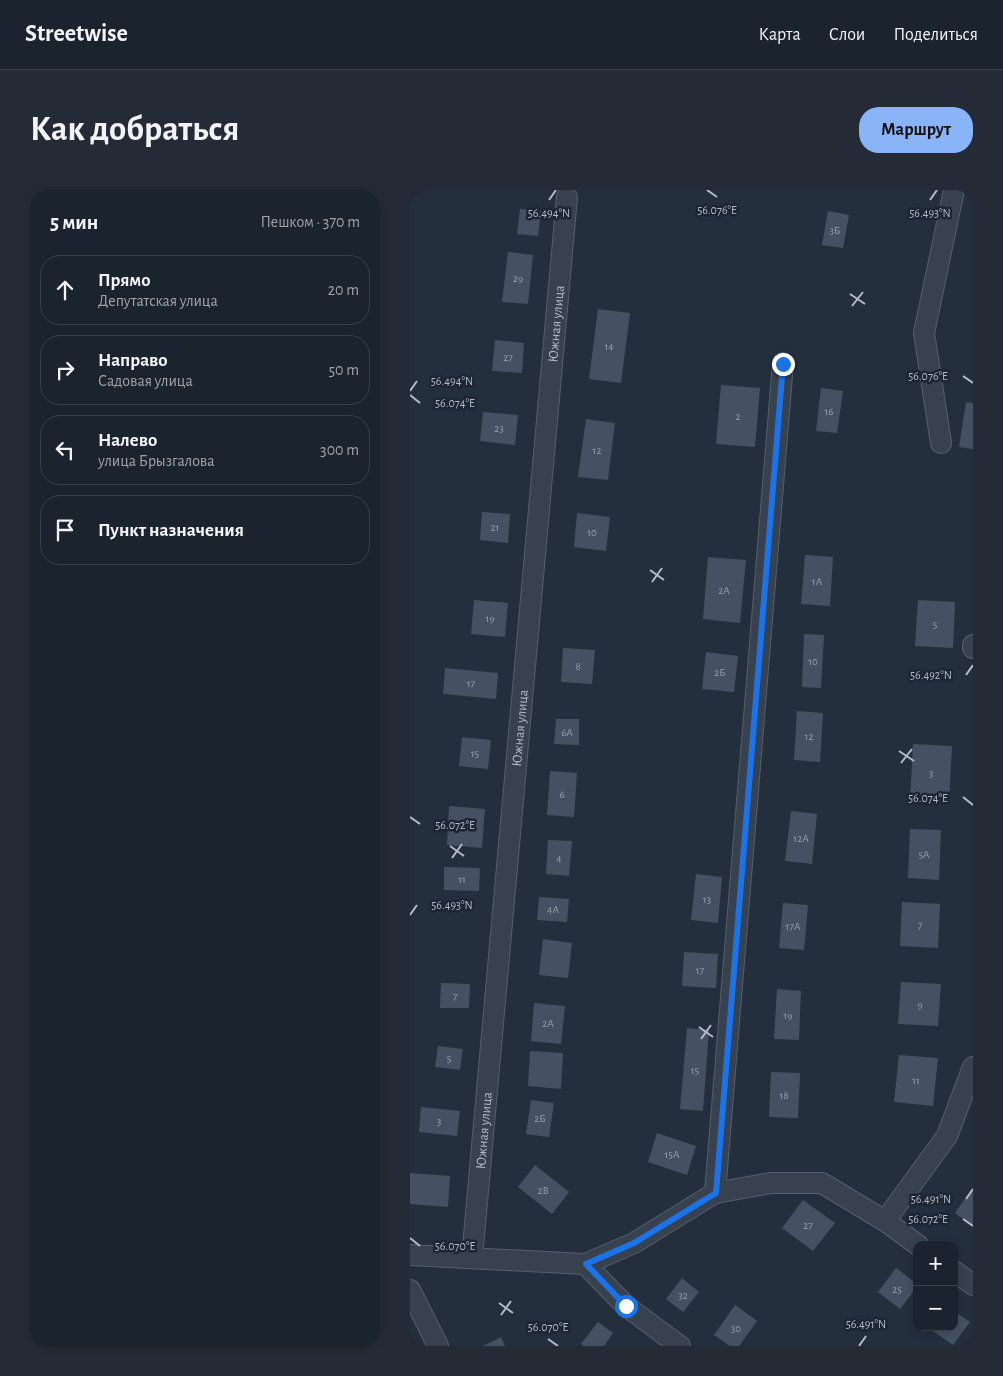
<!DOCTYPE html>
<html lang="ru">
<head>
<meta charset="utf-8">
<style>
  :root { --surface:#1b232e; --page:#242b36; --text:#f1f3f6; --muted:#a0a4aa; --line:#39404a; --accent:#8ab4f8 }
  body { margin:0; font-family:"Alegreya Sans",sans-serif; background:var(--page); color:var(--text) }
  .controls { position:absolute; right:15px; bottom:15px; display:grid; overflow:hidden; border-radius:10px; box-shadow:0 2px 8px #0003 }
  .controls button { width:45px; height:45px; display:grid; place-items:center; padding:0; border:0; border-bottom:1px solid var(--line); background:var(--surface); color:var(--text); font:25px sans-serif }
  .stop { position:absolute; width:15px; height:15px; margin:-11px; border:4px solid #1a73e8; border-radius:50%; background:#fff }
  .stop.end { background:#1a73e8; border-color:#fff; box-shadow:0 1px 5px #0008 }
  .list { margin:0; padding:0; list-style:none }
  h2 { display:flex; justify-content:space-between; align-items:center; height:65px; margin:0; padding:0 20px; font-size:21px }
  h2 small { font-size:16px; font-weight:400; color:var(--muted) }
  .list li { display:grid; grid-template-columns:32px 1fr auto; gap:15px; align-items:center; box-sizing:border-box; height:70px; margin:0 10px 10px; padding:0 10px; border:1px solid var(--line); border-radius:20px }
  .list b { display:block; font-size:19px; white-space:nowrap }
  .list p { margin:0; font-size:16px; white-space:nowrap; color:var(--muted) }
  .list em { font-size:16px; font-style:normal; color:var(--muted) }
  .icon { flex:none; width:28px; height:28px; fill:none; stroke:currentColor; stroke-width:2; stroke-linecap:round; stroke-linejoin:round }
  .map { position:relative; flex:none; width:563px; height:1156px; overflow:hidden; border-radius:20px }
  header { display:flex; align-items:center; gap:30px; box-sizing:border-box; height:70px; padding:0 25px; background:var(--surface); border-bottom:1px solid var(--line) }
  header strong { font-size:24px }
  nav { display:flex; gap:28px; margin-inline-start:auto; font-size:18px }
  .intro { display:flex; align-items:center; justify-content:space-between; box-sizing:border-box; height:120px; padding:0 30px }
  h1 { margin:0; font-size:35px }
  .button { padding:12px 22px; border-radius:20px; background:var(--accent); color:#111; font-size:18px; font-weight:700 }
  main { display:flex; gap:30px; padding:0 30px }
  aside { flex:1; background:var(--surface); border-radius:20px; box-shadow:0 2px 8px #0003 }
  .map>svg:first-child { display:block }
  .building { fill:#455162 }
  .lines { fill:none; stroke-linecap:round; stroke-linejoin:round }
  .minor-casing { stroke:#565f6c; stroke-width:22 }
  .minor { stroke:#38414e; stroke-width:20 }
  .route { stroke:#1a73e8; stroke-width:6 }
  .ticks { fill:none; stroke:#b4bcc9; stroke-width:2 }
  .labels { text-anchor:middle; stroke-width:5; stroke-linejoin:round; paint-order:stroke }
  .number-label { font-size:11px; fill:#98a1af }
  .street-label { font-size:14px; fill:#b4bcc9; stroke:#1d2633 }
  .ticks-label { font-size:12px; text-anchor:middle; fill:#b4bcc9; stroke:#1d2633; stroke-width:5; stroke-linejoin:round; paint-order:stroke }
</style>
</head>
<body>
<header>
<strong>Streetwise</strong>
<nav><a>Карта</a><a>Слои</a><a>Поделиться</a></nav>
</header>
<div class="intro"><h1>Как добраться</h1><a class="button">Маршрут</a></div>
<main>
<aside>
<h2>5 мин<small>Пешком · 370 m</small></h2>
<ul class="list">
<li><svg class="icon" aria-label="ahead" viewBox="0 0 24 24"><path d="M12 20V5M6 11l6-6 6 6"/></svg><div><b>Прямо</b><p>Депутатская улица</p></div><em>20 m</em></li>
<li><svg class="icon" aria-label="right" viewBox="0 0 24 24"><path d="M7 20v-9h11M14 6l5 5-5 5"/></svg><div><b>Направо</b><p>Садовая улица</p></div><em>50 m</em></li>
<li><svg class="icon" aria-label="left" viewBox="0 0 24 24"><path d="M17 20v-9H6M10 6l-5 5 5 5"/></svg><div><b>Налево</b><p>улица Брызгалова</p></div><em>300 m</em></li>
<li><svg class="icon" aria-label="arrive" viewBox="0 0 24 24"><path d="M6 21V4h12l-3 4 3 4H6"/></svg><div><b>Пункт назначения</b></div></li>
</ul>
</aside>
<div class="map">
<svg width="563" height="1156" viewBox="0 0 563 1156">
  <rect width="100%" height="100%" fill="#242f3e"/>
  <g class="building">
    <path d="M110,19l21,2 -3,25 -21,-2z"/>
    <path d="M418,21l21,4 -6,33 -21,-3z"/>
    <path d="M98,62l25,3 -5,49 -26,-2z"/>
    <path d="M188,119l32,4 -9,70 -32,-4z"/>
    <path d="M85,150l29,3 -2,30 -30,-2z"/>
    <path d="M311,195l39,3 -5,59 -39,-3z"/>
    <path d="M411,198l22,3 -6,42 -21,-2z"/>
    <path d="M556,212l7,1v46l-14,-2z"/>
    <path d="M73,222l35,3 -3,30 -35,-4z"/>
    <path d="M176,229l29,4 -7,57 -30,-3z"/>
    <path d="M72,322l28,2 -2,29 -28,-3z"/>
    <path d="M167,323l33,4 -4,34 -32,-4z"/>
    <path d="M395,365l28,2 -3,49 -29,-2z"/>
    <path d="M298,367l38,3 -6,63 -37,-4z"/>
    <path d="M64,410l34,3 -3,34 -34,-3z"/>
    <path d="M508,410l37,2 -2,46 -38,-2z"/>
    <path d="M394,444l20,1 -3,53 -19,-1z"/>
    <path d="M153,458l32,2 -3,34 -31,-2z"/>
    <path d="M296,462l32,4 -4,36 -32,-3z"/>
    <path d="M35,478l53,5 -2,26 -53,-5z"/>
    <path d="M387,521l26,2 -3,49 -26,-2z"/>
    <path d="M146,529h23v26l-25,-1z"/>
    <path d="M52,547l29,3 -3,29 -29,-3z"/>
    <path d="M503,554l39,2 -3,57 -39,-2z"/>
    <path d="M140,581l27,2 -3,44 -27,-2z"/>
    <path d="M39,616l36,3 -3,39 -35,-3z"/>
    <path d="M381,621l26,3 -5,50 -27,-3z"/>
    <path d="M500,639l31,1 -2,50 -31,-2z"/>
    <path d="M138,650l24,1 -3,35 -23,-2z"/>
    <path d="M34,677l36,1 -1,23 -35,-1z"/>
    <path d="M286,684l26,3 -4,46 -27,-3z"/>
    <path d="M129,707l30,2 -2,23 -30,-2z"/>
    <path d="M492,712l38,2 -2,44 -38,-2z"/>
    <path d="M373,713l25,2 -4,45 -25,-2z"/>
    <path d="M133,749l29,4 -4,35 -29,-3z"/>
    <path d="M274,762l34,2 -2,34 -34,-2z"/>
    <path d="M491,792l40,2 -3,42 -40,-2z"/>
    <path d="M31,793l29,1 -1,24h-29z"/>
    <path d="M367,799l24,2 -2,49 -25,-1z"/>
    <path d="M124,813l31,3 -4,38 -30,-3z"/>
    <path d="M277,838l22,2 -6,81 -23,-2z"/>
    <path d="M28,856l25,3 -3,21 -25,-3z"/>
    <path d="M120,861l33,2 -2,36 -33,-3z"/>
    <path d="M489,865l39,3 -5,48 -39,-4z"/>
    <path d="M361,882l29,1 -2,45 -29,-1z"/>
    <path d="M121,910l23,3 -5,34 -23,-3z"/>
    <path d="M11,917l39,4 -3,25 -38,-4z"/>
    <path d="M247,943l39,13 -9,29 -39,-13z"/>
    <path d="M125,975l34,27 -17,22 -34,-27z"/>
    <path d="M0,983l40,3 -2,31 -38,-3z"/>
    <path d="M563,997v39l-18,-13z"/>
    <path d="M393,1010l32,23 -22,28 -31,-23z"/>
    <path d="M486,1078l21,16v3l-17,22 -22,-17z"/>
    <path d="M272,1088l17,14 -16,20 -17,-13z"/>
    <path d="M325,1115l22,16 -18,25h-9l-16,-11z"/>
    <path d="M544,1121l16,11 -17,23 -20,-14 3,-4h18z"/>
    <path d="M188,1132l15,11 -9,13h-20l-3,-2z"/>
    <path d="M91,1147l4,9h-22z"/>
  </g>
  <g class="lines">
    <g class="minor-casing">
      <g id="minor">
        <path d="M531,253l-17,-110 30,-143"/>
        <path d="M563,455v3"/>
        <path d="M305,1003l68,-830"/>
        <path d="M475,1031l62,-85 26,-69"/>
        <path d="M0,1065l175,9 49,-21 81,-50 56,-10h51l63,38 33,24"/>
        <path id="s1" d="M62,1068l95,-1061"/>
        <path d="M175,1074l41,42 54,40"/>
        <path d="M544,1081l19,14"/>
        <path d="M0,1100l28,56"/>
      </g>
    </g>
    <use href="#minor" class="minor"/>
  </g>
  <g class="lines">
    <path class="route" d="M216,1116l-40,-42 48,-21 82,-50 67,-829"/>
  </g>
  <path class="ticks" d="M297,0l10,7M139,10l7,-10M520,10l7,-10M440,104l15,10M442,116l11,-14M553,186l10,7M0,201l7,-10M0,205l10,8M240,380l14,10M242,392l10,-14M556,485l7,-10M489,561l15,10M491,573l11,-14M553,607l10,8M0,627l10,7M40,656l14,10M42,668l10,-14M0,725l7,-10M289,837l14,10M291,849l10,-14M556,1009l7,-10M553,1029l10,7M0,1048l10,8M89,1113l14,10M91,1125l10,-14M138,1149l10,7M449,1156l7,-10"/>
  <g class="labels">
    <g class="number-label">
      <text x="425" y="44">3Б</text>
      <text x="108" y="92">29</text>
      <text x="199" y="160">14</text>
      <text x="98" y="171">27</text>
      <text x="419" y="225">16</text>
      <text x="328" y="230">2</text>
      <text x="89" y="242">23</text>
      <text x="187" y="264">12</text>
      <text x="85" y="341">21</text>
      <text x="182" y="346">10</text>
      <text x="407" y="395">1А</text>
      <text x="314" y="404">2А</text>
      <text x="80" y="432">19</text>
      <text x="525" y="438">5</text>
      <text x="403" y="475">10</text>
      <text x="168" y="480">8</text>
      <text x="310" y="486">2Б</text>
      <text x="61" y="497">17</text>
      <text x="157" y="546">6А</text>
      <text x="399" y="550">12</text>
      <text x="65" y="567">15</text>
      <text x="521" y="587">3</text>
      <text x="152" y="608">6</text>
      <text x="391" y="652">12А</text>
      <text x="514" y="668">5А</text>
      <text x="149" y="672">4</text>
      <text x="52" y="693">11</text>
      <text x="297" y="713">13</text>
      <text x="143" y="723">4А</text>
      <text x="510" y="739">7</text>
      <text x="383" y="740">17А</text>
      <text x="290" y="784">17</text>
      <text x="45" y="810">7</text>
      <text x="510" y="818">9</text>
      <text x="378" y="829">19</text>
      <text x="138" y="837">2А</text>
      <text x="39" y="872">5</text>
      <text x="285" y="884">15</text>
      <text x="506" y="894">11</text>
      <text x="374" y="909">18</text>
      <text x="130" y="932">2Б</text>
      <text x="29" y="935">3</text>
      <text x="262" y="968">15А</text>
      <text x="133" y="1004">2В</text>
      <text x="398" y="1039">27</text>
      <text x="487" y="1103">25</text>
      <text x="273" y="1109">32</text>
      <text x="326" y="1142">30</text>
    </g>
    <g class="street-label">
      <text dy="5" stroke="none"><textPath href="#s1" startOffset="938">Южная улица</textPath></text>
      <text dy="5" stroke="none"><textPath href="#s1" startOffset="532">Южная улица</textPath></text>
      <text dy="5" stroke="none"><textPath href="#s1" startOffset="128">Южная улица</textPath></text>
    </g>
  </g>
  <g class="ticks-label">
    <text x="307" y="24">56.076°E</text>
    <text x="139" y="27">56.494°N</text>
    <text x="520" y="27">56.493°N</text>
    <text x="518" y="190">56.076°E</text>
    <text x="42" y="195">56.494°N</text>
    <text x="45" y="217">56.074°E</text>
    <text x="521" y="489">56.492°N</text>
    <text x="518" y="612">56.074°E</text>
    <text x="45" y="639">56.072°E</text>
    <text x="42" y="719">56.493°N</text>
    <text x="521" y="1013">56.491°N</text>
    <text x="518" y="1033">56.072°E</text>
    <text x="45" y="1060">56.070°E</text>
    <text x="456" y="1138">56.491°N</text>
    <text x="138" y="1141">56.070°E</text>
  </g>
</svg>
<div class="controls">
<button>+</button>
<button>−</button>
</div>
<div class="stop" style="left:216px;top:1116px"></div>
<div class="stop end" style="left:373px;top:174px"></div>
</div>
</main>
</body>
</html>
